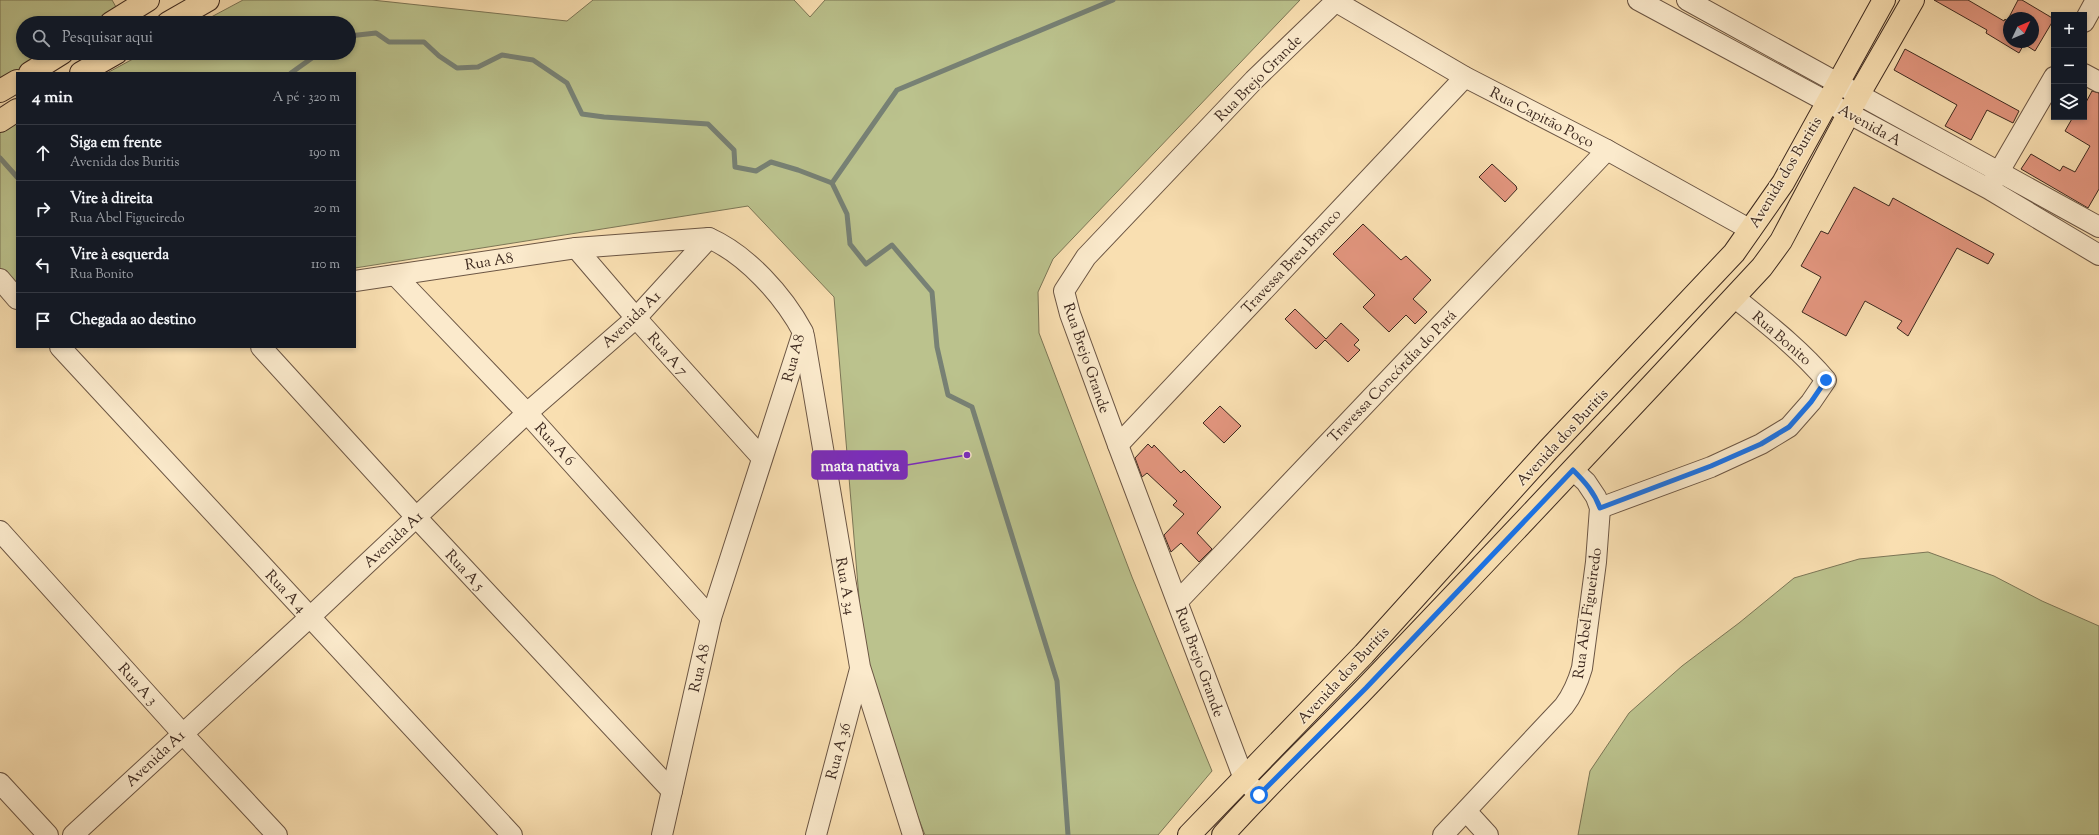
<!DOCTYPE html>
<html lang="pt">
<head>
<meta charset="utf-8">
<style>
  :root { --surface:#171b24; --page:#20242c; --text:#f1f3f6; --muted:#9ea1a6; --line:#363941 }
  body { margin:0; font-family:"Sorts Mill Goudy",serif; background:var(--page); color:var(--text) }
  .controls { position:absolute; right:12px; top:12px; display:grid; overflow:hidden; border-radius:0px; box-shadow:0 2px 6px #0003 }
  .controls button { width:36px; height:36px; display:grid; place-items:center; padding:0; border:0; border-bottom:1px solid var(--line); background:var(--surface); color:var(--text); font:20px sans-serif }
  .compass { position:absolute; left:2003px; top:12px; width:36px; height:36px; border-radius:50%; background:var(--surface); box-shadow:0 2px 6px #0003; rotate:46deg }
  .stop { position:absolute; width:12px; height:12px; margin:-9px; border:3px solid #1a73e8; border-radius:50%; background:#fff }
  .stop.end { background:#1a73e8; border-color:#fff; box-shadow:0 1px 4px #0008 }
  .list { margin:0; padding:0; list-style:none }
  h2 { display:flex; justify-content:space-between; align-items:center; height:52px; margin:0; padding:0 16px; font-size:17px }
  h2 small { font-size:13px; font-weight:400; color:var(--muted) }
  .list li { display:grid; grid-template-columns:26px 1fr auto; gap:12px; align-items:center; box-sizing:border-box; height:56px; padding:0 16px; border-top:1px solid var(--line) }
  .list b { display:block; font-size:15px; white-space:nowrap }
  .list p { margin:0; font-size:13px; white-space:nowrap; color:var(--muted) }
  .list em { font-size:13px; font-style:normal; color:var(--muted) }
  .icon { flex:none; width:22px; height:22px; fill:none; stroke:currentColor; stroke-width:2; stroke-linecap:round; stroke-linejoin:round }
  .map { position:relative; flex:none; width:2099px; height:835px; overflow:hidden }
  .search { position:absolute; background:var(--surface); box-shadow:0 2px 6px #0003; left:16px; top:16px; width:340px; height:44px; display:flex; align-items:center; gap:10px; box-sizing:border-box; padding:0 14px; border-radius:22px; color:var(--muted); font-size:15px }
  .panel { position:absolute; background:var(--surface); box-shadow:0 2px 6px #0003; left:16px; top:72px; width:340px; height:276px; border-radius:0px }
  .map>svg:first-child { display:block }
  .green { fill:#bbc28d; stroke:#7c7656 }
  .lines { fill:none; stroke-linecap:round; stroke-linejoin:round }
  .stream { stroke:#778175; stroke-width:5 }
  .building { fill:#e3967f; stroke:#3d291f; fill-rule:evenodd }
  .minor-casing { stroke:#6c5644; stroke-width:22 }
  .major-casing { stroke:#3d291f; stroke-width:24 }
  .minor { stroke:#fbeacc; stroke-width:20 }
  .major { stroke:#f9dfb1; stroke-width:22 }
  .route { stroke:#1a73e8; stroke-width:5 }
  .labels { text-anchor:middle; stroke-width:3; stroke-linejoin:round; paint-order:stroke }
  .street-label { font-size:15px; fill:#3d291f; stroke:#fbeacc }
  .leader { fill:none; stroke:#7b2cbf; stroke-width:1.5 }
  .callout-dot { fill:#7b2cbf; stroke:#fbeacc; stroke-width:1.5 }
  .callout { fill:#7b2cbf; stroke:#7b2cbf; stroke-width:1.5 }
  .callout-label { font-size:16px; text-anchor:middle; font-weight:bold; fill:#fff }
</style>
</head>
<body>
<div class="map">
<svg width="2099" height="835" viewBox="0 0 2099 835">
  <rect width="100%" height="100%" fill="#f9dfb1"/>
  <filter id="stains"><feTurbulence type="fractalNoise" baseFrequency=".005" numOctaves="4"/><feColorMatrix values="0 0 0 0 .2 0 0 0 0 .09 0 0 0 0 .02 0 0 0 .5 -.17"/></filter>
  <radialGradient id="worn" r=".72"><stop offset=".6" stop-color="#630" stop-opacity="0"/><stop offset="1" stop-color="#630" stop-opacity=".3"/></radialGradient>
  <g class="green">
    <path d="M0,0h112l4,7 -24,16h-69v30h22l-45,29z"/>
    <path d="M243,0h129l195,21 26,-21h201l16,17 15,-17h475l-247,259 -15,33 1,41 93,244 80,194 -54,64h-233l-59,-153 -32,-385 -86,-91 -393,62v-195h-248l37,-20h205v-30h-149z"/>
    <path d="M17,121v176l-17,-19v-148z"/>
    <path d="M1928,552l66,24 48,25 57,25v209h-521l12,-64 39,-58 53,-47 57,-43 55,-45 65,-19z"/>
  </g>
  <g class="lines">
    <g class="stream">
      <path d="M349,36l27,-3 13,9h35l15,14 18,12 21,-1 24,-12 31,5 34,23 15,31 22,3 104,7 26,26 1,17 21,4 15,-9 27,8 34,13 15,31 3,30 16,20 26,-19 40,47 5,55 11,48 24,12 85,274 11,154"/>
      <path d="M291,73l28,-20"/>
      <path d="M0,158l17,19"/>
      <path d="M832,183l65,-93 216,-90"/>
    </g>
  </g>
  <g class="building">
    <path d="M1934,0h34l36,21 1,-2 2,2 11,-21h4l32,19 -19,32 -11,-7 -5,9 -33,-20 1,-3zM2009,18h24v24h-24z"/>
    <path d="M1905,49l114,62 -6,12 -26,-13 -16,30 -26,-14 12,-21 -63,-35z"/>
    <path d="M2092,91l7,2v96l-11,19 -67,-39 10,-15 29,17 3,-5 12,6 15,-26 -25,-15 8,-14h11v-11z"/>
    <path d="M1492,164l24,22 1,3 -12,13 -26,-25z"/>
    <path d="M1854,187l35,19 4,-8 101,56 -6,10 -31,-16 -49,88 -11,-8 5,-7 -37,-20 -19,35 -44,-24 19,-35 -20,-11 20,-35 7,3z"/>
    <path d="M1363,224l38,36 5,-4 25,24 -18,19 14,13 -12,12 -9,-9 -17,17 -26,-25 12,-12 -42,-41z"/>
    <path d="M1295,309l31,30 15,-16 18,17 -5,5 6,5 -12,12 -23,-22 -9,9 -31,-30z"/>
    <path d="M1220,406l21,20 -17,17 -21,-20z"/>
    <path d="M1148,444l4,4 2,-3 27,28 3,-3 37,37 -24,26 15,16 -13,13 -18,-19 -10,9 -7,-17 20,-21 -11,-9 4,-4 -30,-28 -5,4 -7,-19z"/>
  </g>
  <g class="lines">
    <g class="minor-casing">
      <g id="minor">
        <path d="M1638,0l351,189 110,66"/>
        <path d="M1687,0l412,227"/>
        <path d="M1335,1l130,76 142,73 144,80"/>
        <path d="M2084,22l12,-22"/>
        <path d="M2084,74l15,8"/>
        <path d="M1993,182l61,-105"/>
        <path d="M576,248l60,70 126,140"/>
        <path d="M395,275l132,138 184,205"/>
        <path d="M0,279l17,20"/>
        <path d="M355,281l221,-33 133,-10c38,17 74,57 94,94l-92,286 -49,217"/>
        <path d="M804,336l56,331 53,168"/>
        <path d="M60,347l452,488"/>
        <path d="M261,347l155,170 256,274"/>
        <path d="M1118,445l347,-368"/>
        <path d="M1600,508l111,-41 50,-23 28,-17 22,-25 15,-22c-27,-32 -60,-57 -92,-83"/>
        <path d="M0,531l182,202 95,102"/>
        <path d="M1178,601l429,-451"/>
        <path d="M0,783l48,52"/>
        <path d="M1259,795l-15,-16 -126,-334 -48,-131 -6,-23 22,-34 168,-177 83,-80"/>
        <path d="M1466,811l22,24"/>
        <path d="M73,835l237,-218 217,-204 109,-95 73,-80"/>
        <path d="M816,835l44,-166"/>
        <path d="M1443,835l121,-129c9,-12 14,-24 18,-38l14,-106 4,-54 -4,-11 -10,-15 -13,-12"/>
      </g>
    </g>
    <g class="major-casing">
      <g id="major">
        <path d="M111,23l37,-23"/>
        <path d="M168,23l40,-23"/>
        <path d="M30,73l32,-20"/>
        <path d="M81,73l35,-20"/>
        <path d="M0,91l17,-10"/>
        <path d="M0,121l17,-11"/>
        <path d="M1189,835l175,-181 184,-204 186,-197 49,-70 101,-183"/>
        <path d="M1223,835c49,-55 103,-105 153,-158 130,-136 258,-272 386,-410l19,-26 78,-147 54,-94"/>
      </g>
    </g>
    <use href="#minor" class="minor"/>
    <use href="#major" class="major"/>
  </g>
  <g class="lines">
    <path class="route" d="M1259,795l107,-107 207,-218c12,12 21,22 27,38l111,-42 50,-22 28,-17 22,-25 15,-22"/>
  </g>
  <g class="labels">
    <g class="street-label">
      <text transform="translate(1258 78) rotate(-45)" y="5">Rua Brejo Grande</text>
      <text transform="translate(1542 117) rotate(27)" y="5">Rua Capitão Poço</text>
      <text transform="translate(1870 125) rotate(29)" y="5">Avenida A</text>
      <text transform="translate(1785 172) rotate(-59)" y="5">Avenida dos Buritis</text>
      <text transform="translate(489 261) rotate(-9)" y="5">Rua A8</text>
      <text transform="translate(1291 261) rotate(-47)" y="5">Travessa Breu Branco</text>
      <text transform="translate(631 319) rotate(-44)" y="5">Avenida A1</text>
      <text transform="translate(1782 338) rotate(41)" y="5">Rua Bonito</text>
      <text transform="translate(668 354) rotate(48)" y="5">Rua A 7</text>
      <text transform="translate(793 358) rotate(-75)" y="5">Rua A8</text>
      <text transform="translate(1087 358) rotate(71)" y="5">Rua Brejo Grande</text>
      <text transform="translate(1392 376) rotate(-46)" y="5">Travessa Concórdia do Pará</text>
      <text transform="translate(1562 437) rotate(-47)" y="5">Avenida dos Buritis</text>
      <text transform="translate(555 444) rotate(48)" y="5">Rua A 6</text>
      <text transform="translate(393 539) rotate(-43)" y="5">Avenida A1</text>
      <text transform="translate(465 570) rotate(47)" y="5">Rua A 5</text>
      <text transform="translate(846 586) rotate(80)" y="5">Rua A 34</text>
      <text transform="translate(286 591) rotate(47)" y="5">Rua A 4</text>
      <text transform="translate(1587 613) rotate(-82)" y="5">Rua Abel Figueiredo</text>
      <text transform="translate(1200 662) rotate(70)" y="5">Rua Brejo Grande</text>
      <text transform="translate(699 668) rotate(-77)" y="5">Rua A8</text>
      <text transform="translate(1343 675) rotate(-47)" y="5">Avenida dos Buritis</text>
      <text transform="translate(138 684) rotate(48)" y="5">Rua A 3</text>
      <text transform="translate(838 751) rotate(-75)" y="5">Rua A 36</text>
      <text transform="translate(155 758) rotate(-43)" y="5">Avenida A1</text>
    </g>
  </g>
  <path class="leader" d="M967 455L907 465"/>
  <circle class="callout-dot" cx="967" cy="455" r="4"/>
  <rect class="callout" x="812" y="451" width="95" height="28" rx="4"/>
  <g class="callout-label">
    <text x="860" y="471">mata nativa</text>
  </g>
  <rect width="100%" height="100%" filter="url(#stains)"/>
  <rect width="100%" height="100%" fill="url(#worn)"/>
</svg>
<div class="controls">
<button>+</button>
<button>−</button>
<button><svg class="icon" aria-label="layers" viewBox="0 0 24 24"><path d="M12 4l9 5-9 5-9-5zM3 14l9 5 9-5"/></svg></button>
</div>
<svg class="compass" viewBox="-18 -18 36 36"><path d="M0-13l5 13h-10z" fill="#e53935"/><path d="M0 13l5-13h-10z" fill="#9ea1a6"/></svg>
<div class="stop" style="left:1259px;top:795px"></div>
<div class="stop end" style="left:1826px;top:380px"></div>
<div class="search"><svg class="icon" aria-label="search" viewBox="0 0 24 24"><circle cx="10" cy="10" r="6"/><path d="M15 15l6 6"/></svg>Pesquisar aqui</div>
<section class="panel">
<h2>4 min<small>A pé · 320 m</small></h2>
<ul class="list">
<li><svg class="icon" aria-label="ahead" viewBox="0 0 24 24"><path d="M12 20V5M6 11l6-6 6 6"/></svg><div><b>Siga em frente</b><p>Avenida dos Buritis</p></div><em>190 m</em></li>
<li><svg class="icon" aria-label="right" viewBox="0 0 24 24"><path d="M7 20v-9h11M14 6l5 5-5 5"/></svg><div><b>Vire à direita</b><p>Rua Abel Figueiredo</p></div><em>20 m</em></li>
<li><svg class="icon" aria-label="left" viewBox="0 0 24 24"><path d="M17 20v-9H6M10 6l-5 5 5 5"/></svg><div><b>Vire à esquerda</b><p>Rua Bonito</p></div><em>110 m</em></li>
<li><svg class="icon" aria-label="arrive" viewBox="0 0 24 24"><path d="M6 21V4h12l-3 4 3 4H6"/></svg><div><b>Chegada ao destino</b></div></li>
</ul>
</section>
</div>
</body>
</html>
